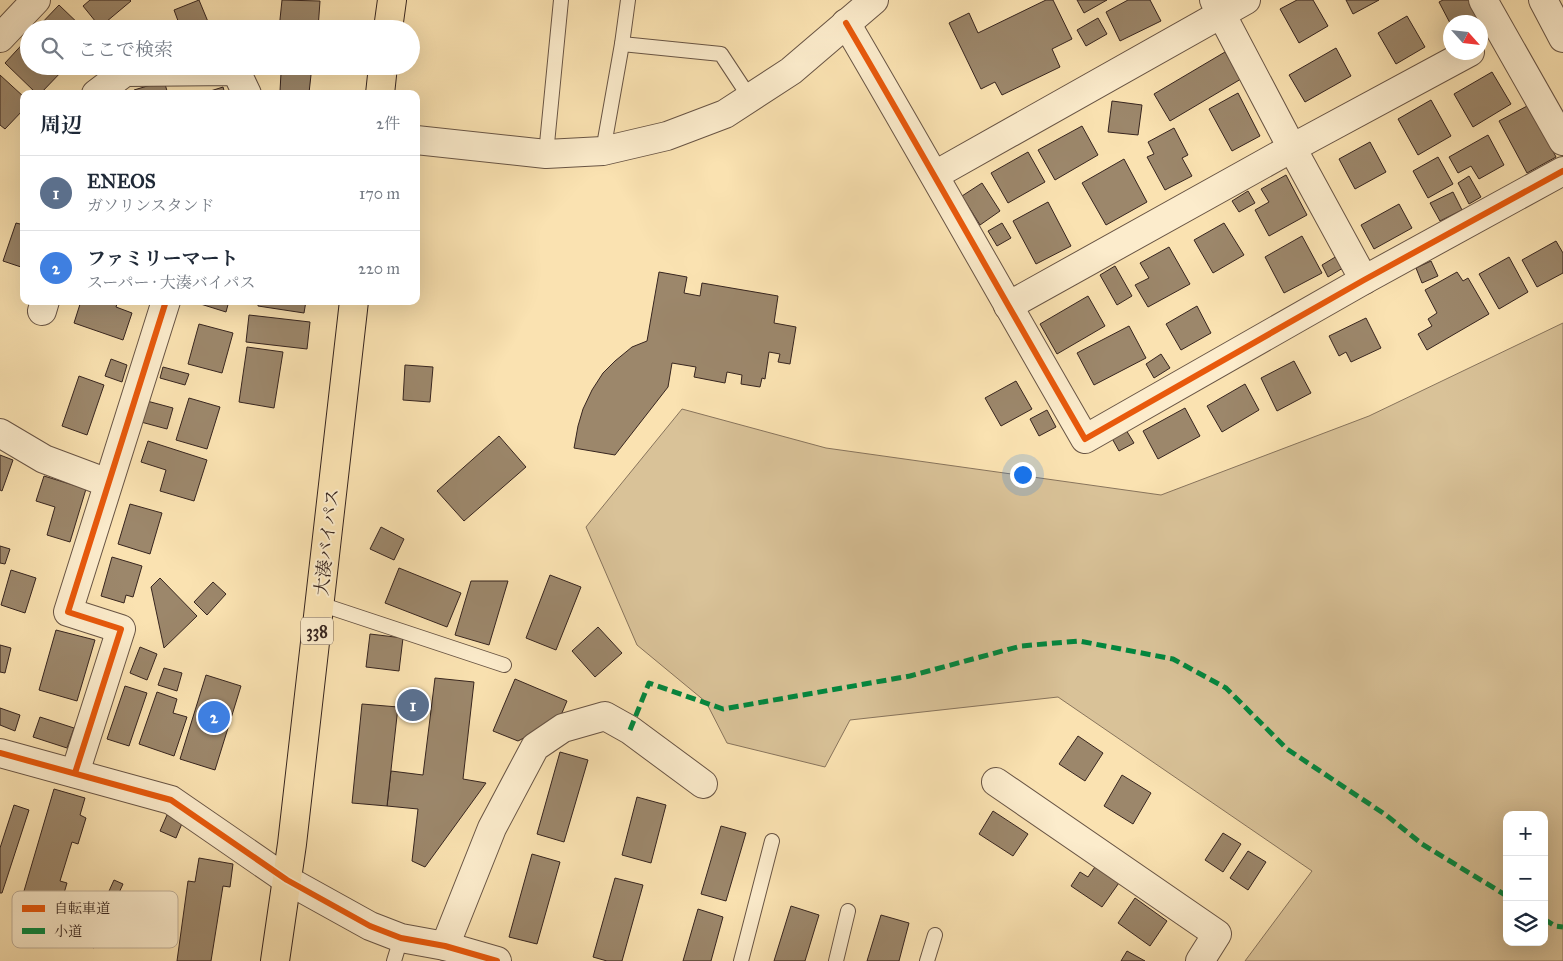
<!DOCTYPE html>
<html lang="ja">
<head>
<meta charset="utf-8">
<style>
  :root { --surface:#fff; --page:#f2f2f3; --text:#1f2937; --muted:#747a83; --line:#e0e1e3; --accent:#8f2418 }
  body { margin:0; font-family:"IM FELL Great Primer","Noto Serif JP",serif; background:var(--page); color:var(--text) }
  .controls { position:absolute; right:15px; bottom:15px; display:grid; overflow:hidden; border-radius:10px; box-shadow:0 5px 20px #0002 }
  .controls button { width:45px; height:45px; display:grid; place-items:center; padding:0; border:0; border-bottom:1px solid var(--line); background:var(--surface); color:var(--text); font:25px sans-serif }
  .compass { position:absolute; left:1443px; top:15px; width:45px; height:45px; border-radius:50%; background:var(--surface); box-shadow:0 5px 20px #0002; rotate:117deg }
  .you { position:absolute; left:1022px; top:474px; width:18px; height:18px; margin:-12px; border:4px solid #fff; border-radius:50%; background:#1a73e8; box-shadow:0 0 0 8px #1a73e833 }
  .badge { display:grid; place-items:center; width:32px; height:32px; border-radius:50%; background:var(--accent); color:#fff; font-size:16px; font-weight:700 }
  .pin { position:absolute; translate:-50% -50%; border:2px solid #fff; box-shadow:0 1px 5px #0006 }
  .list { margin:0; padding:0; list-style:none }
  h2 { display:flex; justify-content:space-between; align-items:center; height:65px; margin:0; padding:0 20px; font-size:21px }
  h2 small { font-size:16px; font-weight:400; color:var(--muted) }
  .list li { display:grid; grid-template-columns:32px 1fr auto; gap:15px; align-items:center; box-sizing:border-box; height:75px; padding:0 20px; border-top:1px solid var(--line) }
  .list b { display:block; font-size:19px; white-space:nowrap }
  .list p { margin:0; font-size:16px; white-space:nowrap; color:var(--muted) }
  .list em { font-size:16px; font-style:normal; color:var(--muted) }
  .icon { flex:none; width:28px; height:28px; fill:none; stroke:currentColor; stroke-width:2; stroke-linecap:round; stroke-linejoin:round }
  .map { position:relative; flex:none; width:1563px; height:961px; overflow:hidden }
  .search { position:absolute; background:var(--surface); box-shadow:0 5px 20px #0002; left:20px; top:20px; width:400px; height:55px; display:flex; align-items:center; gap:12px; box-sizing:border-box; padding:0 18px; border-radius:28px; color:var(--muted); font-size:19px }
  .panel { position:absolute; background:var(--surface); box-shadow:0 5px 20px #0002; left:20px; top:90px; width:400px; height:215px; border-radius:10px }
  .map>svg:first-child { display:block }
  .green { fill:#d9c298; stroke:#88745c; fill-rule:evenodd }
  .building { fill:#9c876b; stroke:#37251f }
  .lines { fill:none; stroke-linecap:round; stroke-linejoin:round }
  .service-casing { stroke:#685444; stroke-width:16 }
  .minor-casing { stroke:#685444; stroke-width:30 }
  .tertiary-casing { stroke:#685444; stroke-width:30 }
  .trunk-casing { stroke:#37251f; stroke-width:30 }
  .service { stroke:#fceccc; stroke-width:14 }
  .minor { stroke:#fceccc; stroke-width:28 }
  .tertiary { stroke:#fceccc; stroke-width:28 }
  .trunk { stroke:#fae2b1; stroke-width:28 }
  .quiet { stroke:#00873e; stroke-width:5; stroke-dasharray:10 5; stroke-linecap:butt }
  .cycleway-casing { stroke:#fceccc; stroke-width:9 }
  .cycleway { stroke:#e8590c; stroke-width:6 }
  .labels { text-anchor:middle; stroke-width:4; stroke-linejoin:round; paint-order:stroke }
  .shield { fill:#fceccc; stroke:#726153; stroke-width:1 }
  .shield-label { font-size:16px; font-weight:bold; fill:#37251f }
  .street-label { font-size:18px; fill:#37251f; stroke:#fceccc }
  .key { fill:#fceccc; stroke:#c1b098; stroke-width:1 }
  .key-label { font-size:14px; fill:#37251f }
</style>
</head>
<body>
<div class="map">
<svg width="1563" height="961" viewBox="0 0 1563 961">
  <rect width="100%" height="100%" fill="#fae2b1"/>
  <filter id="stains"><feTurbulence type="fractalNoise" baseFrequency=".004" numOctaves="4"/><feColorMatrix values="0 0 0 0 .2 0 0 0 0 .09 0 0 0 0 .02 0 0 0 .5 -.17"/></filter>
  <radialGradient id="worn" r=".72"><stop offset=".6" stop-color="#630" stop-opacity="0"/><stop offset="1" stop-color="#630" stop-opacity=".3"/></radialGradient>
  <path class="green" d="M1563,323v638h-318l67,-90 -254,-174 -208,23 -25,47 -98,-24 -21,-41 -69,-57 -51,-118 96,-118 144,39 335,47 208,-79zM1507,815h37v127h-37z"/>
  <g class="building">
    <path d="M90,0h40l1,1 -31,26 -17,-21z"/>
    <path d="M199,0l12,29h-30l-7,-19z"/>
    <path d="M282,0l38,1 -2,28h-39z"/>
    <path d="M1046,0h7l19,39 -20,10 8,18 -58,28 -7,-13 -14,7 -32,-66 20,-10 9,20z"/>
    <path d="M1077,0h30l-23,13z"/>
    <path d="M1128,0h22l11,21 -41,20 -14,-29z"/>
    <path d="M1297,0h16l15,26 -29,17 -19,-34z"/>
    <path d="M1346,0h33l-26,14z"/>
    <path d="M1443,0h28l13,24 -4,2v-4l-30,1 -11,-21z"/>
    <path d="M59,5l25,24h-44l-2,-2z"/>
    <path d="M1407,16l18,31 -29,17 -18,-31z"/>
    <path d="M1098,18l9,16 -21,12 -9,-16z"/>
    <path d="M29,37v29h32l3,3 -24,25h-3l-32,-31z"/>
    <path d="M1336,48l15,28 -46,26 -16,-27z"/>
    <path d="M1225,52l16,27 -71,42 -16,-27z"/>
    <path d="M273,66h39l-3,27 -29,-2 1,-18 -8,-1z"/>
    <path d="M1492,72l19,32 -38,23 -19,-33z"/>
    <path d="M0,75l24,22v12l-19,20 -5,-4z"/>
    <path d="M164,81l4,13h-33l-1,-4z"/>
    <path d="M223,87l2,7h-24z"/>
    <path d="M1238,93l22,43 -28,15 -23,-42z"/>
    <path d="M1431,100l20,36 -33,19 -20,-36z"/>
    <path d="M1112,101l30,4 -4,30 -30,-3z"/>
    <path d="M1529,105l27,52 -29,16 -28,-52z"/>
    <path d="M1082,126l16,29 -43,25 -17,-30z"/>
    <path d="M1174,128l14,27 -6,3 10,18 -27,14 -18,-33 7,-3 -6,-12z"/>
    <path d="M1488,135l16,30 -25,14 -8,-13 -13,7 -9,-16z"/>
    <path d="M1370,142l16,30 -31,17 -16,-30z"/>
    <path d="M1028,152l17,30 -37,21 -17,-30z"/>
    <path d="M1438,157l15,27 -25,14 -15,-27z"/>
    <path d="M1124,159l23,43 -41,23 -24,-42z"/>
    <path d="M1286,175l21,40 -38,21 -14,-26 14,-8 -8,-13z"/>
    <path d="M1469,176l12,21 -12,7 -11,-21z"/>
    <path d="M982,183l18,28 -20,14 -18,-29z"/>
    <path d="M1248,191l7,12 -16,9 -7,-11z"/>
    <path d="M1453,192l9,18 -22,11 -10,-18z"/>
    <path d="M1048,202l23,44 -35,18 -23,-43z"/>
    <path d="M1399,204l13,24 -38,21 -13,-24z"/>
    <path d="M16,223l8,2v43l-21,-7z"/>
    <path d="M1002,223l9,15 -14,8 -9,-15z"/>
    <path d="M1224,223l20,32 -31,18 -19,-33z"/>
    <path d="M1302,236l20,37 -38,20 -19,-36z"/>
    <path d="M1556,241l7,12v20l-26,14 -15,-27z"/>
    <path d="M1169,247l21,37 -42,23 -13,-22 14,-7 -9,-15z"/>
    <path d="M1337,256l6,12 -15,9 -6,-12z"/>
    <path d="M1509,257l19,35 -29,17 -20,-35z"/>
    <path d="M1431,261l7,15 -16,7 -6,-15z"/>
    <path d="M1115,266l17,30 -15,9 -17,-30z"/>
    <path d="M659,272l28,5 -3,16 16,3 2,-13 76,13 -4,27 22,4 -6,37 -12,-2 2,-8 -11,-2 -4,27 -3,-1 -2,9 -19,-3 1,-9 -15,-3 -2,11 -31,-6 2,-10 -24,-4 -4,24 -53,68 -41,-7 4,-22 5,-17 9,-19 11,-17 12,-12 17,-14 15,-6z"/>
    <path d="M1457,272l6,9 5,-3 21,36 -62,36 -9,-16 14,-8 -4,-7 9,-6 -12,-23z"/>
    <path d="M1088,296l17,30 -48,28 -17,-30z"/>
    <path d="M81,301h37l-2,6 16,6 -9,27 -49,-17z"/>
    <path d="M191,301h38l-3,11z"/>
    <path d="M258,301h48l-2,12 -46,-7z"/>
    <path d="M1197,306l14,27 -30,17 -15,-26z"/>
    <path d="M249,315l61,7 -3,27 -61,-7z"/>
    <path d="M1366,318l15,30 -30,14 -5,-10 -7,4 -10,-20z"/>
    <path d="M199,324l34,9 -11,40 -34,-9z"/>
    <path d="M1129,326l17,32 -52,27 -17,-32z"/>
    <path d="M247,347l36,5 -9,56 -35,-6z"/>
    <path d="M1161,354l9,14 -16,10 -8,-14z"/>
    <path d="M111,359l16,6 -5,17 -17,-6z"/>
    <path d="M1294,361l17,32 -34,18 -16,-33z"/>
    <path d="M405,365l28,2 -3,35 -27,-2z"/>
    <path d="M163,367l26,7 -4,11 -25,-7z"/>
    <path d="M79,376l25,9 -17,50 -25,-9z"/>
    <path d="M1016,381l16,28 -31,17 -16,-28z"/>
    <path d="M1245,384l14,26 -37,22 -15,-26z"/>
    <path d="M189,398l31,9 -13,42 -31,-9z"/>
    <path d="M147,401l26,7 -6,21 -26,-7z"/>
    <path d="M1185,408l15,28 -42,23 -15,-28z"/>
    <path d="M1047,410l9,17 -17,9 -9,-17z"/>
    <path d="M1123,425l11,18 -15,8 -10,-18z"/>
    <path d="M499,436l27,31 -62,54 -27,-30z"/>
    <path d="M148,441l59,19 -13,41 -34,-10 6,-21 -25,-8z"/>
    <path d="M0,455l13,5 -11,31 -2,-1z"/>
    <path d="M44,476l42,13 -16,53 -23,-7 8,-28 -19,-6z"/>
    <path d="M130,504l32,9 -12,41 -32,-10z"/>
    <path d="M381,527l23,12 -10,21 -24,-11z"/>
    <path d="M0,546l10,3 -5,15 -5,-1z"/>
    <path d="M112,557l30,9 -9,31 -7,-2 -2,8 -23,-7z"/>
    <path d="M399,568l62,25 -14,34 -62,-24z"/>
    <path d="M11,570l25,8 -11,35 -24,-8z"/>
    <path d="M550,575l31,12 -25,63 -30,-12z"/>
    <path d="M160,578l37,38 -33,32 -13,-61z"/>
    <path d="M471,581h37l-19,64 -34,-10z"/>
    <path d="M213,582l13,12 -19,21 -13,-13z"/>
    <path d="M598,627l24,26 -27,24 -23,-26z"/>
    <path d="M56,630l39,10 -18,61 -38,-11z"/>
    <path d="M370,634l33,4 -4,33 -33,-4z"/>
    <path d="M0,645l11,3 -6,25 -5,-1z"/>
    <path d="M140,647l17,7 -10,26 -17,-7z"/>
    <path d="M164,668l18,5 -5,18 -19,-6z"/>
    <path d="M206,675l35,11 -26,84 -35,-11z"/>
    <path d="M435,678l39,4 -11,97 23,4 -61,84 -13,-6 6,-52 -31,-3 4,-35 32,4z"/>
    <path d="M515,679l52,22 -8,19 -41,21 -25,-10z"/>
    <path d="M125,686l22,7 -18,53 -22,-7z"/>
    <path d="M157,692l20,7 -4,14 14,4 -13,39 -35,-12z"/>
    <path d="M362,704l36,3 -11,99 -35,-3z"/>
    <path d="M0,708l20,7 -5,16 -15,-6z"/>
    <path d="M40,717l34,11 -7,20 -34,-11z"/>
    <path d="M1078,736l25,17 -18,28 -26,-17z"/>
    <path d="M560,752l28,8 -24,82 -27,-8z"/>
    <path d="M1122,775l29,18 -18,31 -29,-18z"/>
    <path d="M54,789l31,9 -5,17 6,3 -8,26 -6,-2 -12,39 7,2 -10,34 -6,-2 -6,19 -31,-9z"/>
    <path d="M637,797l29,8 -15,58 -29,-8z"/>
    <path d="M14,805l15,5 -27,83h-2v-45z"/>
    <path d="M993,811l35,23 -15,22 -34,-22z"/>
    <path d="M167,815l16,6 -7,17 -16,-7z"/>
    <path d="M721,826l25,7 -20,68 -25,-7z"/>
    <path d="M1223,833l18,11 -18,28 -18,-12z"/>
    <path d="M1248,851l18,11 -18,28 -18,-12z"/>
    <path d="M532,854l28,8 -23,82 -28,-7z"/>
    <path d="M199,858l34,6 -3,23 -7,-1 -12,75h-34l11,-80 7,1z"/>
    <path d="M1097,864l24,16 -19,27 -31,-21 9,-14 8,5z"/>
    <path d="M615,878l28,7 -21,76h-15l-14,-4z"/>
    <path d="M114,880l9,4 -29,64 -9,-4z"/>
    <path d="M1135,898l32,23 -17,25 -32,-23z"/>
    <path d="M791,906l28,9 -14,46h-31z"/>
    <path d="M698,909l25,8 -12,44h-28z"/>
    <path d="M881,915l28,8 -10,38h-32z"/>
    <path d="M1127,951l18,10h-24z"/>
  </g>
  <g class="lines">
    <g class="service-casing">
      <g id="service">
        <path d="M622,44l6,-44"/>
        <path d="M603,151l19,-107 99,10 29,44"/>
        <path d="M546,154l15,-154"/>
        <path d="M320,604l184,61"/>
        <path d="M394,961l7,-23"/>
        <path d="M741,961l31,-120"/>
        <path d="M836,961l12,-50"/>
        <path d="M927,961l8,-26"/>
      </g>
    </g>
    <g class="minor-casing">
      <g id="minor">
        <path d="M1214,0l78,148 72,132"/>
        <path d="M1483,0l80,141"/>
        <path d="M1543,0l20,38"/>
        <path d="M846,23c81,138 159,278 239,416l279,-159 199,-109"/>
        <path d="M0,38l36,-38"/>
        <path d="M96,94l29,-22 111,-1 11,23"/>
        <path d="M935,175l311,-175"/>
        <path d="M1008,306l284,-158 178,-96"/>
        <path d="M42,311l3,-10"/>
        <path d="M0,433l44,26 64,24"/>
        <path d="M0,753l171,47 116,80 83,46 31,12 44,8 52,15"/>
        <path d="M75,773l46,-144 -53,-17 98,-311"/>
        <path d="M996,782l221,152 -17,27"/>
        <path d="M445,946l47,-118 43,-81 28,-19 42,-12 25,14 73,54"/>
      </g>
    </g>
    <g class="tertiary-casing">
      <path id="tertiary" d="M416,140l130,14 57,-3 64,-15 58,-22 66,-43 83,-71"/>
    </g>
    <g class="trunk-casing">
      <g id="trunk">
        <path d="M388,29l4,-29"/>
        <path d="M380,94l3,-28"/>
        <path d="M275,961l17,-117 62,-543"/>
      </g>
    </g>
    <use href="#service" class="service"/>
    <use href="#minor" class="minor"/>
    <use href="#tertiary" class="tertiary"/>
    <use href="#trunk" class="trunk"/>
    <g class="quiet">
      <path d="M630,730l19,-47 74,26 187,-33 111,-30 58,-5 94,18 53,29 61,61 99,66 36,29 85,52"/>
      <path d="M1544,919l11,7 8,1"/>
    </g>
    <g class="cycleway-casing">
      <g id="cycleway">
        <path d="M846,23c81,138 159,278 239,416l279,-159 199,-109"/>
        <path d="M0,753l171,47 116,80 83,46 31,12 44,8 52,15"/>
        <path d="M75,773l46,-144 -53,-17 98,-311"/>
      </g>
    </g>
    <use href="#cycleway" class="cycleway"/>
  </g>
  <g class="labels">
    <rect class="shield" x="301" y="617.5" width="32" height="27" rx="4"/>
    <g class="shield-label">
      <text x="317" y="637">338</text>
    </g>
    <g class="street-label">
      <text transform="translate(327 542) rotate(-84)" y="6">大湊バイパス</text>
    </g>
  </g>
  <rect x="12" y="891" width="166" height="57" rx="8" class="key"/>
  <rect x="22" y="905" width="23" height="7" fill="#e8590c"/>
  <rect x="22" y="928" width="23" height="6" fill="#00873e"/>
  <g class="key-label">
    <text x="54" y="913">自転車道</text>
    <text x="54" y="936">小道</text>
  </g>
  <rect width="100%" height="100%" filter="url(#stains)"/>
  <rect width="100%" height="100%" fill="url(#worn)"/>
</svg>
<div class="controls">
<button>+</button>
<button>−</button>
<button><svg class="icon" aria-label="layers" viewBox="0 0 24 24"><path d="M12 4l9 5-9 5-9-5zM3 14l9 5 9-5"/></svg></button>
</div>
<svg class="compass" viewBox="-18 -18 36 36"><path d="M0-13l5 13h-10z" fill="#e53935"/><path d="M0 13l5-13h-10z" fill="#747a83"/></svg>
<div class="you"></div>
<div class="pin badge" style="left:413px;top:705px;background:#5c6f8a">1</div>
<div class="pin badge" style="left:214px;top:717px;background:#3f7fe0">2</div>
<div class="search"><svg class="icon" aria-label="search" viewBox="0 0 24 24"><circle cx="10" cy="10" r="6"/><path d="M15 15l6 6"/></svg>ここで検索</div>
<section class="panel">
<h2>周辺<small>2件</small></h2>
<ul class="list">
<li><span class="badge" style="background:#5c6f8a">1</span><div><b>ENEOS</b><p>ガソリンスタンド</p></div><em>170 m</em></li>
<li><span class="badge" style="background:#3f7fe0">2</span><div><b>ファミリーマート</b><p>スーパー · 大湊バイパス</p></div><em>220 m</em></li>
</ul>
</section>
</div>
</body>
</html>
